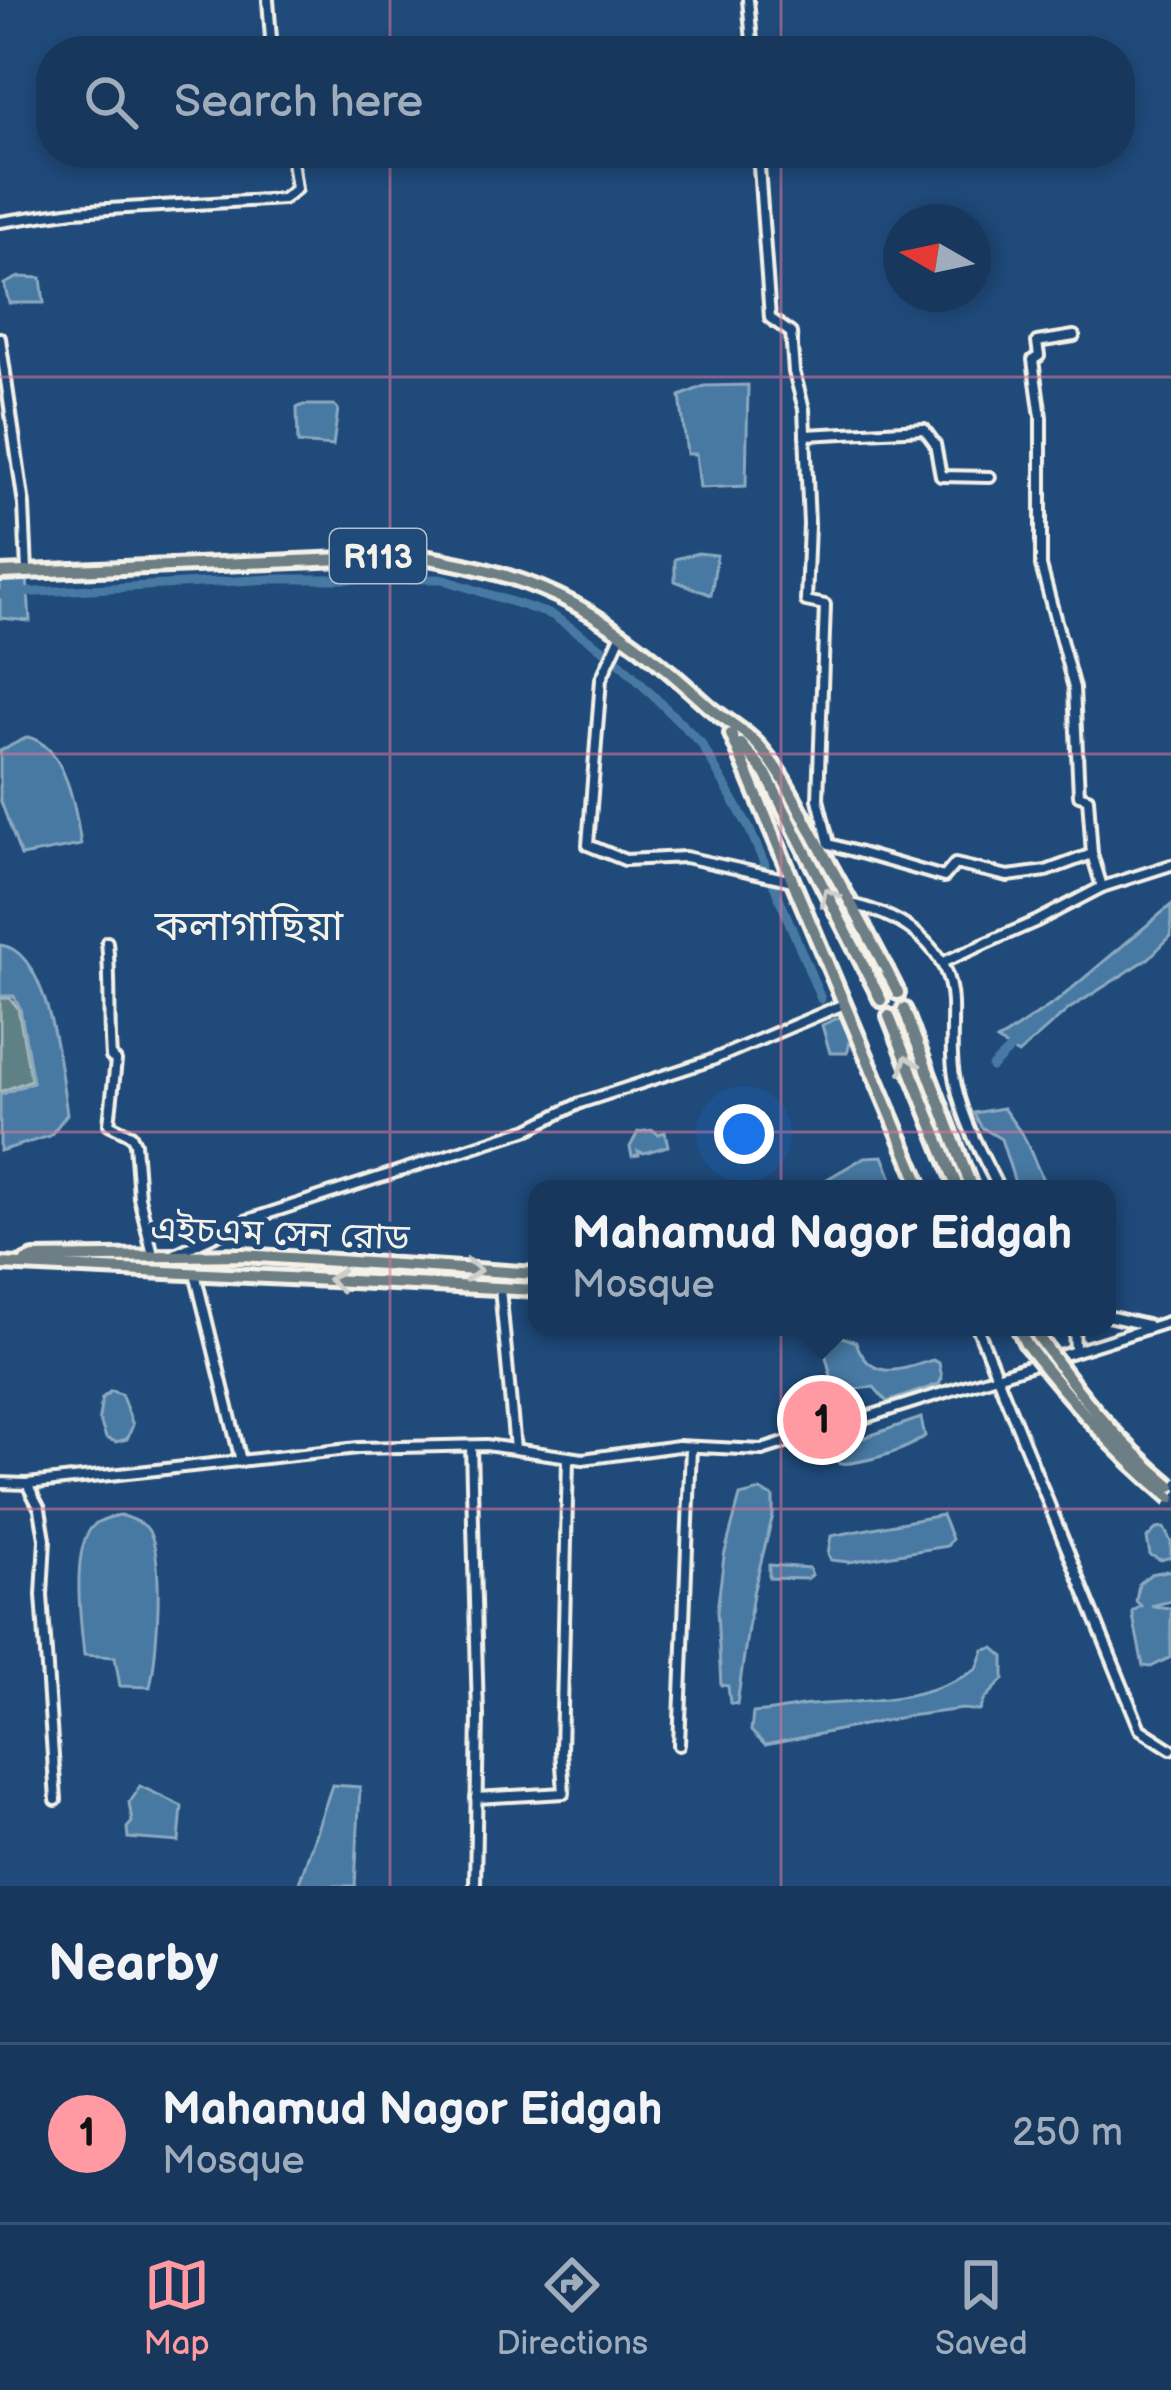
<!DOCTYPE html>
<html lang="en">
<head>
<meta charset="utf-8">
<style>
  :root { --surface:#17385c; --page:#203f62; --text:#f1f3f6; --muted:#9eacbb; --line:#365272; --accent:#ff9aa2 }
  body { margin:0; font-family:"Balsamiq Sans","Noto Sans Bengali",sans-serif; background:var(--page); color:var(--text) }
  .compass { position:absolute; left:883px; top:204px; width:108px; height:108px; border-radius:50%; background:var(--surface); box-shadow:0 6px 18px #0003; rotate:279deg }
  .you { position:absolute; left:744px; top:1134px; width:42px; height:42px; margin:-30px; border:9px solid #fff; border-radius:50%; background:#1a73e8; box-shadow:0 0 0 18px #1a73e833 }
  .badge { display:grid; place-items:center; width:78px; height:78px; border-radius:50%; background:var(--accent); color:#111; font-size:39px; font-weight:700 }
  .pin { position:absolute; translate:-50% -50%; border:6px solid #fff; box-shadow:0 3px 12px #0006 }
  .popup { position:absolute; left:528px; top:1180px; width:588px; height:156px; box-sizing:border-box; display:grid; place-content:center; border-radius:24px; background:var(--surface); filter:drop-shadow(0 3px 9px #0005); font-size:39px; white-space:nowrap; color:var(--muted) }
  .popup b { font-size:45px; color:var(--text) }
  .popup::after { content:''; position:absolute; left:50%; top:100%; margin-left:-24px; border:24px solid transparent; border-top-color:var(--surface) }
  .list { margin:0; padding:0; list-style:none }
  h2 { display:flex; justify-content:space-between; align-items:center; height:156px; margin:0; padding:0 48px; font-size:51px }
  h2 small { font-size:39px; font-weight:400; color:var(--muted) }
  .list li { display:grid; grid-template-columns:78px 1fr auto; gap:36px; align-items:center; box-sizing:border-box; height:180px; padding:0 48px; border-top:3px solid var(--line) }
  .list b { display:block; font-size:45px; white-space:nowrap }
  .list p { margin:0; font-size:39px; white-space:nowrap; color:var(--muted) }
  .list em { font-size:39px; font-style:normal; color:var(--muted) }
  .icon { flex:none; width:66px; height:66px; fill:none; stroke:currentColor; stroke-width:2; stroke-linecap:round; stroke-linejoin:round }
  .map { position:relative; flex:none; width:1171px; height:1886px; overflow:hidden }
  .search { position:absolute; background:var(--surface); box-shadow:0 6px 18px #0003; left:36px; right:36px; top:36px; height:132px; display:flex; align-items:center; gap:30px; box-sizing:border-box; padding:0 42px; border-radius:48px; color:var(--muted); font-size:45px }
  .sheet { height:336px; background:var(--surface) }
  nav { display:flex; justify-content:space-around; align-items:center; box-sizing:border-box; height:168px; border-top:3px solid var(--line); background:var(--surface); font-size:33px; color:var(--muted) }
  nav a { display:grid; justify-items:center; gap:6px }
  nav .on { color:var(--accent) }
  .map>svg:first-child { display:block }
  .green { fill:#5e8186; stroke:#a9b9b7; stroke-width:3 }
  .water { fill:#4679a3; stroke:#8ca9bf; stroke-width:3 }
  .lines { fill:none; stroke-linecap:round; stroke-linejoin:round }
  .canal { stroke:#4679a3; stroke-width:9 }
  .minor-casing { stroke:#f4f1e8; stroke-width:16 }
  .major-casing { stroke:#f4f1e8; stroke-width:20 }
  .minor { stroke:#1f4a7a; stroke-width:8 }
  .major { stroke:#6d7e84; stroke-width:10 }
  .major-bridge-casing { stroke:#f4f1e8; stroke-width:20; stroke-linecap:butt }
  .major-bridge { stroke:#6d7e84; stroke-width:10 }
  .oneway { stroke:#ccceca }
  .grid { fill:none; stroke:#d87a9a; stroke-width:3; stroke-opacity:0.55 }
  .labels { text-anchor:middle; stroke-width:10; stroke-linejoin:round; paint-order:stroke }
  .shield { fill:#1f4a7a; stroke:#b4bfc7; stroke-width:3 }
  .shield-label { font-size:33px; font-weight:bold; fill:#f4f1e8 }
  .street-label { font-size:36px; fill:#f4f1e8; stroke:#1f4a7a }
  .quarter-label { font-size:42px; fill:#f4f1e8; stroke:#1f4a7a }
</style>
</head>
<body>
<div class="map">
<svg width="1171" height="1886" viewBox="0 0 1171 1886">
  <rect width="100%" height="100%" fill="#1f4a7a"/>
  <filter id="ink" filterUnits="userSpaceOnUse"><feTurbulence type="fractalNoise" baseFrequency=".00833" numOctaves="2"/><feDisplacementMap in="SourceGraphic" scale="24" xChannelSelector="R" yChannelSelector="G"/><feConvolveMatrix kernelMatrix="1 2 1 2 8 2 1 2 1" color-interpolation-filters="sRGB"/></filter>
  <g filter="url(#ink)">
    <path class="green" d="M0,998h10l8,10 13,72 -31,12z"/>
    <g class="water">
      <path d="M19,277l22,1 3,25h-35l-5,-19z"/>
      <path d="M748,385l-2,101 -46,2 -4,-34h-9l-7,-58 24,-10z"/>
      <path d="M303,405h31l4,4 -5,37 -35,-3 -1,-35z"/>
      <path d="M698,553l19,2 -6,40 -36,-14v-22z"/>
      <path d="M27,576l3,45 -30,-3v-41z"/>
      <path d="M28,737c38,9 48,73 53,108l-60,11 -21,-57v-48z"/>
      <path d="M1171,905v31l-22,22 -80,51 -51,45 -21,-13 60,-40z"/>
      <path d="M0,945c49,4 61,128 67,169l-17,22 -50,15v-56l33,-13 -13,-74 -6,-12h-14z"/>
      <path d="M842,1016c5,13 11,24 5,37h-17l-8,-28z"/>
      <path d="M1003,1108l21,29 23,52h-30l-16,-50 -20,-12 -7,-14z"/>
      <path d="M653,1130l5,4 7,-2 3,14 -24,7 -6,-2 1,4 -7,1 -2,-9 8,-15z"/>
      <path d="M883,1156l13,33h-86l55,-32z"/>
      <path d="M823,1327h16v9l17,6c14,41 45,28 77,18l6,3 3,15 -3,6 -52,18 -13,-15 -39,4 -16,-60z"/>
      <path d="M111,1391l10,3 12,31 -6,14 -11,3 -10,-4 -7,-20 3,-20z"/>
      <path d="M921,1418l4,18c-20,16 -59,26 -85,28l-6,-8 5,-9 12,-5z"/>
      <path d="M760,1491l13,6v18l-20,78 -16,111 -7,-1 -2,-17 -7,-1 -4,-74 7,-55 16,-60z"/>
      <path d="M120,1515c8,3 20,6 26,12 20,21 11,131 4,160l-30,-1 -5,-29 -31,-2c-3,-31 -14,-108 10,-130 6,-6 17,-8 26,-10z"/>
      <path d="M942,1515l10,24 -5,7 -98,16 -18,-2 -3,-6 3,-18z"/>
      <path d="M1156,1529l8,-1 7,14v15l-10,3 -11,-5 -3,-17z"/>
      <path d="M769,1565l40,3 3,7 -5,4 -38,-1z"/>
      <path d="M1171,1570v31l-20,5 20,2v49l-20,10 -8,-1 -10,-50v-5l8,-5 -5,-5 3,-18 12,-9z"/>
      <path d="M994,1648l10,9v22l-19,20 -5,12 -17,-2 -55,7 -143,29 -14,-14 2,-18c19,-1 38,-6 57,-8 59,-4 115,-4 167,-36l7,-19z"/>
      <path d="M332,1785l28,2 -5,99h-57z"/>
      <path d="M140,1786l42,20 -3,36 -51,-4 -1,-10 5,-6 -3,-20z"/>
    </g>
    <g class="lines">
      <g class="canal">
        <path d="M0,594l272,-15h170l110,36 55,37"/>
        <path d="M614,657l87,86 47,83 17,39"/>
        <path d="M773,883l48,116"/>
        <path d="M992,1067l26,-26"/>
      </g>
      <g class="minor-casing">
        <g id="minor">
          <path d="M268,0l4,51"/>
          <path d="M748,0l5,51"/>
          <path d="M758,153l12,165 21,15 3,39 10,37 5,115 -3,77 19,4 -7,194 11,45 115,33 11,-13 53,12 38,-5 46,-17"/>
          <path d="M0,222l74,-11 209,-12 13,-10 -5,-36"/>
          <path d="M1074,336l-37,6 2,14 -6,4 8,57v149l33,122 5,107 9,3 4,56 10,33"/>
          <path d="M0,338l24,167 3,66"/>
          <path d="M805,435l119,-6 11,15 6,32 49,1"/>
          <path d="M622,633l-21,46 -13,166 37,15 60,-3 108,24"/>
          <path d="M855,905c49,12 95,42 97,98 1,28 -3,55 4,83 8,36 26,70 43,103"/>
          <path d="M107,942c4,39 1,77 4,115l5,4 -7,63 22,11 4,8 4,54 14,58"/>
          <path d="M941,963l96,-42 65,-34 69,-22"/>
          <path d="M175,1254l73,-34 281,-91 51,-26 132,-43 132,-56"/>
          <path d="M195,1273l46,188"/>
          <path d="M500,1288l15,161"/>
          <path d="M1107,1316l40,9"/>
          <path d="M977,1327l163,402 31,20"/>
          <path d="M1074,1327l1,23"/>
          <path d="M471,1446l7,270 -3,170"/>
          <path d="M0,1483l27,1 331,-36 128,-3 97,14 95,-13 84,4 409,-129"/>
          <path d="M27,1484l13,25 5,30 -3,56 14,205"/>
          <path d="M679,1745l12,-297"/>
          <path d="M476,1798l88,-5 -3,-42 7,-293"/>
        </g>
      </g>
      <g class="major-casing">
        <g id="major">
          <path d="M0,573l417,-17c133,21 191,59 289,148 18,17 42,27 57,47 22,26 36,58 52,87 28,52 57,102 83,155"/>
          <path d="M731,734l191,455"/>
          <path d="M741,744l25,30 115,226"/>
          <path d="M904,1009l68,180"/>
          <path d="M889,1016l69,173"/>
          <path d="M25,1262l9,-4 209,-3 294,19"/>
          <path d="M0,1264l537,26"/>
          <path d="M1018,1327l8,17"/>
        </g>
      </g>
      <use href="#minor" class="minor"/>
      <use href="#major" class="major"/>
      <g class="major-bridge-casing">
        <g id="major-bridge">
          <path d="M1038,1336c40,57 79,106 133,150"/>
          <path d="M1026,1344c45,57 89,107 145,154"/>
        </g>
      </g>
      <use href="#major-bridge" class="major-bridge"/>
    </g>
    <defs><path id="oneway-chevron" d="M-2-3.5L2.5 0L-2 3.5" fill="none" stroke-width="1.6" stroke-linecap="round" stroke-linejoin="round" transform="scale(3)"/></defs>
    <g class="oneway">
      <use href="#oneway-chevron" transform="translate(829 896) rotate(-117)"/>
      <use href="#oneway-chevron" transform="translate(908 1064) rotate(-112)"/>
      <use href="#oneway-chevron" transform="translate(473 1270) rotate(2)"/>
      <use href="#oneway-chevron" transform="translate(336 1280) rotate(-176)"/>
    </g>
  </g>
  <path class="grid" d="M390,0v51M781,0v51M390,153v1733M781,153v1733M0,377h1171M0,754h1171M0,1132h1171M0,1509h1171"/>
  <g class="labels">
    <rect class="shield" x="330" y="529" width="96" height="54" rx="9"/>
    <g class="shield-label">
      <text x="378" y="568">R113</text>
    </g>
    <g class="street-label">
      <text transform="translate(280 1232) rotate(2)" y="13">এইচএম সেন রোড</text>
    </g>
    <g class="quarter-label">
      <text x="249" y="940">কলাগাছিয়া</text>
    </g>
  </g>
</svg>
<svg class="compass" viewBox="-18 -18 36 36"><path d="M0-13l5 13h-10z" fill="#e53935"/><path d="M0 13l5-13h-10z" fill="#9eacbb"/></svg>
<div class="you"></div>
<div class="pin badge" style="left:822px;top:1420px">1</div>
<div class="popup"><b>Mahamud Nagor Eidgah</b>Mosque</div>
<div class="search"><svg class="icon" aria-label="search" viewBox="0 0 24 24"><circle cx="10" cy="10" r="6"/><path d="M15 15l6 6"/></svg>Search here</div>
</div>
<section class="sheet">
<h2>Nearby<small></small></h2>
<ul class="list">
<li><span class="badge">1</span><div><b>Mahamud Nagor Eidgah</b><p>Mosque</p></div><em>250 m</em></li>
</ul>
</section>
<nav>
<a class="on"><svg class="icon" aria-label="map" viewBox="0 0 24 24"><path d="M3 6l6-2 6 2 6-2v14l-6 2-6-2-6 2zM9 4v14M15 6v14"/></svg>Map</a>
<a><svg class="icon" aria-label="directions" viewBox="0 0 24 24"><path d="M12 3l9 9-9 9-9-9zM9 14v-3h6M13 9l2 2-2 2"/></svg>Directions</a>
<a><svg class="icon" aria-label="saved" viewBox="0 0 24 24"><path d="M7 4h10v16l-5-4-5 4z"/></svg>Saved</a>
</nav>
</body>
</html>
